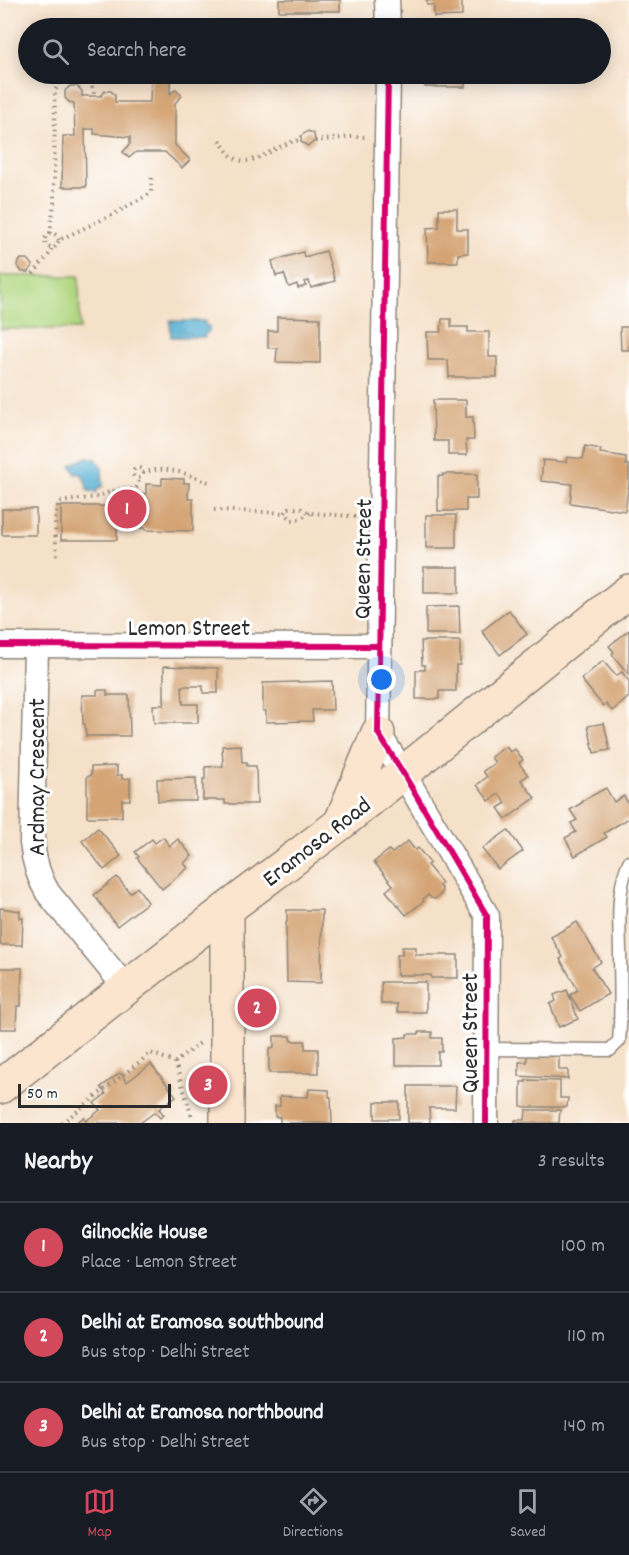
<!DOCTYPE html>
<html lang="en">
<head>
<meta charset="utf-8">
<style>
  :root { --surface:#171b24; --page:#242831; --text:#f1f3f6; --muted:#9ea1a6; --line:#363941; --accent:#d1495b }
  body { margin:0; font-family:Dekko,sans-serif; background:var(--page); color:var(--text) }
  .scale { position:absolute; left:18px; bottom:15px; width:153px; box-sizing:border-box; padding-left:6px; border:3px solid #2b2b2b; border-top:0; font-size:16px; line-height:21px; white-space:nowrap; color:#2b2b2b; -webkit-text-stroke:4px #fff; paint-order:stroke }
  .you { position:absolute; left:382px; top:680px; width:21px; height:21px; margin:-15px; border:4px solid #fff; border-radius:50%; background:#1a73e8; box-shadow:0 0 0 9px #1a73e833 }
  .badge { display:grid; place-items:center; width:39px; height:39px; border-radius:50%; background:var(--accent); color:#fff; font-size:20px; font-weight:700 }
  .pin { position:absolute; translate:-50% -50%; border:3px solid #fff; box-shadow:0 2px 6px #0006 }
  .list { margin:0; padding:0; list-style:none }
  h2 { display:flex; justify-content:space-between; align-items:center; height:78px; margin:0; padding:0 24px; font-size:26px }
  h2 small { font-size:20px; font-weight:400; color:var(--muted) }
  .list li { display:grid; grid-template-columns:39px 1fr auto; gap:18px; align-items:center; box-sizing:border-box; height:90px; padding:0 24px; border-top:2px solid var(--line) }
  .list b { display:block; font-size:22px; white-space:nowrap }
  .list p { margin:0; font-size:20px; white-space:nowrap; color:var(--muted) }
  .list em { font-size:20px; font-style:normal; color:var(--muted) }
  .icon { flex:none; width:33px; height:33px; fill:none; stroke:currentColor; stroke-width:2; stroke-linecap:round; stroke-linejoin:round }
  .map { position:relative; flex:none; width:629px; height:1123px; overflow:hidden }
  .search { position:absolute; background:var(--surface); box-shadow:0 3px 15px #0003; left:18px; right:18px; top:18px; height:66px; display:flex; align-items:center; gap:15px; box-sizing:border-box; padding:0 21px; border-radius:33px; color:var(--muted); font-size:22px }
  .sheet { height:348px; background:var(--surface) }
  nav { display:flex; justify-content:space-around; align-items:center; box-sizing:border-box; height:84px; border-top:2px solid var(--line); background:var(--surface); font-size:16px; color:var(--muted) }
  nav a { display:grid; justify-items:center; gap:3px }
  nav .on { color:var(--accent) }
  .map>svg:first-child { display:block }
  .pitch { fill:#b1d781; stroke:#6e8156; stroke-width:1.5 }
  .water { fill:url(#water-ripples); stroke:#406d7e; stroke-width:1.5 }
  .building { fill:#d4a474 }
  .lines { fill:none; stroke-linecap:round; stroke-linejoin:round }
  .lane-casing { stroke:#90867a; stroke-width:15 }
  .street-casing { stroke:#90867a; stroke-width:27 }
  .secondary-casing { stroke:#90867a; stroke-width:36 }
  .path { stroke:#90867a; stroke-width:4; stroke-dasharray:1.5 4.5; stroke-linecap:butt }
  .lane { stroke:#fff; stroke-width:12 }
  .street { stroke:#fff; stroke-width:24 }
  .secondary { stroke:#fce5cf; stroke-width:33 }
  .cycleway-casing { stroke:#fff; stroke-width:10 }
  .cycleway { stroke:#d6006c; stroke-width:6 }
  .labels { text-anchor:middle; stroke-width:6; stroke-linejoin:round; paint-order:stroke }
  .street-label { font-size:24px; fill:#2b2b2b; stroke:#fff }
</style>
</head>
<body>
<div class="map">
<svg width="629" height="1123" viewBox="0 0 629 1123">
  <defs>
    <pattern id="water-ripples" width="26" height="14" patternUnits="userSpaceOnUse" patternTransform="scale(1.5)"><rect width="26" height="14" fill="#54afd2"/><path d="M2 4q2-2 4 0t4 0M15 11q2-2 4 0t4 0" fill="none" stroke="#468fab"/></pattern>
  </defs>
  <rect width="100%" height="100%" fill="#fff"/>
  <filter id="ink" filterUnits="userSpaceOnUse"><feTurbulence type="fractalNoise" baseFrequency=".0167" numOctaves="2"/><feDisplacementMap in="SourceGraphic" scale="12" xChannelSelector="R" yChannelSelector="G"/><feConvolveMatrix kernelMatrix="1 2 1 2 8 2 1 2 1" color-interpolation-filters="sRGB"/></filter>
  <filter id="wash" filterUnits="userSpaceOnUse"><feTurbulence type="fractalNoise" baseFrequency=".008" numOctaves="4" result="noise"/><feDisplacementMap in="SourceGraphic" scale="24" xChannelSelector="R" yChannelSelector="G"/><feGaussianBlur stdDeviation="1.35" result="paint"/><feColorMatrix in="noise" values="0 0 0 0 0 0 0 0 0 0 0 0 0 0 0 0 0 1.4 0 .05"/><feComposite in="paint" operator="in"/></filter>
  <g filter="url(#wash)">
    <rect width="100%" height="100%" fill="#f5e0c8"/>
    <path class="pitch" d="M0,276h79l1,53h-80z"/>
    <g class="water">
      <path d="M170,321h35v5h4v6l-4,1v4h-34z"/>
      <path d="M88,457l8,2 6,9 1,19h-4l-3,6 -8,-2 -4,-14 -5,-4 -3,1 -5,-9z"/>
    </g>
    <g id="blocks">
      <g class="building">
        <rect x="279" y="0" width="61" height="11"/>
        <path d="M427,0h35v16l-28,1v-12h-7z"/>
        <path d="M151,74h19v20l6,-5 6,7 -7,7v42l15,15 -8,8 -17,-16h-29l-7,6 -6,-6 7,-8v-7l-36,-3v-5h-9l1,58h-24l1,-51h12l-1,-33 -5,-1 -4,-4v-7l5,-5h7l5,5v5h19l4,-5h6l4,4v7h35z"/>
        <rect x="425" y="74" width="40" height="13"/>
        <path d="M308,131l6,3 1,7 -7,5 -7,-4v-6z"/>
        <path d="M439,209h18v20h11v24l-10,1v8h-30l-1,-34 12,-1z"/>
        <path d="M326,251l9,30 -24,7 -2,-7 -4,1 1,4 -8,2 -1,-4 -8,3 -5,-13 -8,2 -4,-15 31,-9 1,5z"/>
        <path d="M21,259h7l5,6 -4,7h-7l-5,-7z"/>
        <path d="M277,317l43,1v45l-44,-1 1,-14h-9v-17h9z"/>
        <path d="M442,319h9v8h17v5h21v25h8v20h-48l-1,-17h-20l-1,-28h14z"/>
        <path d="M620,327h9v23h-8z"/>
        <path d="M433,400h33v17h7l1,23h-8l1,15h-19v-14h-14z"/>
        <path d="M585,446l16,3 -1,4 26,4v8h3v18l-4,28 -55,-8 2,-19 -31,-3 2,-21 23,2 1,-5 16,2z"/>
        <path d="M443,474h34v25h-11v12h-28v-35h5z"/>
        <path d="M162,478l22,1v4h5l-1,16h5v32l-48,-1v-2h-22v-3l-6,-1v16h-56v-34h53v-12l3,-3h6l2,3h21v-10l16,1z"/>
        <rect x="2" y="509" width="34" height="26"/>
        <rect x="426" y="515" width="30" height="33"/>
        <rect x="424" y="567" width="35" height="26"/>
        <path d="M459,606l1,28h-34v-27z"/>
        <path d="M509,610l18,24 -27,21 -18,-24z"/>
        <path d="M629,630v45l-17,-21 2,-2 -5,-6z"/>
        <path d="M421,641h39v24h-4v26h-17v8h-23v-29h9v-5h-3z"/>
        <path d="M603,661l13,15 6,-4 7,9v16l-17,14 -6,-7 -3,2 -22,-27z"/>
        <path d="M164,666l54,2v25h-15v-7h-21l1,18h15v19h-44l-1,-18h11z"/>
        <path d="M332,681l1,29h-21l1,11 -47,1v-11h-3v-28z"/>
        <path d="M97,690h10v5h22l1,41h-44l-1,-12h-2l-1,-29h15z"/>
        <path d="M604,723l6,27 -16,3 -6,-27z"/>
        <path d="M241,745l1,17h5v4h9l1,38h-32v-4h-22v-21h2v-12l18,-1 -1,-20z"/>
        <path d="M506,746l4,6 5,-3 8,11 -4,3 9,12 -7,5 14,18 -29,21 -8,-11 8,-5 -7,-9 -10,7 -12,-16 10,-8 -4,-6 12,-8 -4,-6z"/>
        <path d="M117,766v9h5v4l8,-1v22h-8v17h-35v-41h4v-9z"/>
        <path d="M196,778v23h-38l-1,-22z"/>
        <path d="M606,788l8,14 10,-6 5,9v13l-25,15 3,4 -32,19 -10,-18 11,-6 -5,-9 6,-3 -7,-10 13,-8 -1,-1z"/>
        <path d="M98,828l23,28 -17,14 -22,-29z"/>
        <path d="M508,830l15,21 -25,18 -16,-20z"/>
        <path d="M163,837l7,9 8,-7 14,17 -8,7 4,5 -26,21 -25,-31 2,-1 -4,-5 17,-13 3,4z"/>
        <path d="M408,841l7,9 3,-2 12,15 -3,2 15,18 -3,3 3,3 -1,5 -6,5 -4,-1 -3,-3 -5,4 1,2 -18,14 -20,-24 7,-6 -19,-23 15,-12 3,3z"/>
        <path d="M117,877l13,16 7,-6 11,15 -31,24 -23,-31z"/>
        <path d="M0,908l20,3v7h3l-1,27h-22z"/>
        <path d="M287,910h35l-1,73 -34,-1 -1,-60h1z"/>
        <path d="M577,922l24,40 -9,6 16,26 -28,17 -10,-16 8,-5 -18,-31 3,-2 -12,-20z"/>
        <path d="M402,947h14v8h42v23h-27v-3h-34v-20h5z"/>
        <path d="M0,968h22l-1,38h-4l-1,23h-16z"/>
        <path d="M381,982h45v30h-29v-8h-16z"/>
        <path d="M567,990l11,29 -19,8 -9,-23 6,-3 -2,-6z"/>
        <path d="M419,1032h13v6h10v14h-4v13h-42v-27l11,-1v-3h12z"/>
        <path d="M274,1036h17v5h14v8h13v24h-49v-24l5,-1z"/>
        <path d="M527,1051l32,1v18h9v9l-49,-3v-14h8z"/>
        <path d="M151,1064l25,32 -17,13 5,6 -4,3 -5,-6 -15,11h-64l8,-6 2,4 14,-11 -6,-7 12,-9 -5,-7 19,-14 7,9z"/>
        <path d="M526,1080l34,1v17h8l-1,9h-41l-5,-1v-24h5z"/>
        <path d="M408,1086h48l-1,22h-26l1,15h-22z"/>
        <path d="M309,1089l20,1v7h2l1,26h-52v-6h-5v-11h5v-10l28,1z"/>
        <rect x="375" y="1102" width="24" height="17"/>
        <path d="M526,1110h34l-1,13h-44v-3h10z"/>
      </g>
    </g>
  </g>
  <g filter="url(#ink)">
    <use href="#blocks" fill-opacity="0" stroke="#90867a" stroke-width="1.5"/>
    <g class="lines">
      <g class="lane-casing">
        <path id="lane" d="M487,1049l123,1 9,-9c3,-31 1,-61 1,-92 -1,-30 -3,-60 9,-87"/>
      </g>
      <g class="street-casing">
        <g id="street">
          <path d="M387,0l1,28"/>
          <path d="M388,74l-10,659 25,40 84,143 -1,207"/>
          <path d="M0,645l379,1"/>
          <path d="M36,645l-4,198c2,18 6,34 16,50l78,95"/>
        </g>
      </g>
      <g class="secondary-casing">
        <g id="secondary">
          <path d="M341,822l37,-89"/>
          <path d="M0,1087l227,-178 114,-86 288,-232"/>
          <path d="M227,1123v-214"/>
        </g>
      </g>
      <g class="path">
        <path d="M220,140c23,45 48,4 81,0"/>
        <path d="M315,141l36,-4h14"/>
        <path d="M50,233l4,-30 1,-112c3,-6 6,-12 12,-15 14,-7 27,7 27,20"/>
        <path d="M59,240c-2,-5 -5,-8 -11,-6l-4,6 3,6 7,2 3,-3 2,-5 55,-26 37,-21 1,-18"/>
        <path d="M33,274l18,-22v-4"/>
        <circle cx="138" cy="473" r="5"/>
        <path d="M143,473c23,-9 47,2 68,10"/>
        <path d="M214,510l71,3"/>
        <path d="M310,513l-10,6 -8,1 -7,-7 4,-5h11l10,5 51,4"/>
        <path d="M57,555c-1,-16 -5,-39 3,-53l36,-5 16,-6 23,-2 3,-3 1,-8"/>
        <path d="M175,1062l17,55"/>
        <path d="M62,1123l89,-70 24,9 25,-19"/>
      </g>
      <use href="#lane" class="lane"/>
      <use href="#street" class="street"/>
      <use href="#secondary" class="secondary"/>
      <g class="cycleway-casing">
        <g id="cycleway">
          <path d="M388,74l-10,659 25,40 84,143 -1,207"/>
          <path d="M0,645l379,1"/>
        </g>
      </g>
      <use href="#cycleway" class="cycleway"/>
    </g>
  </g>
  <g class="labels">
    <g class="street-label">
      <text transform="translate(362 559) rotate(-89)" y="8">Queen Street</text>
      <text x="189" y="635">Lemon Street</text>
      <text transform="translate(36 777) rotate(-90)" y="8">Ardmay Crescent</text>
      <text transform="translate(316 841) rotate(-38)" y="8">Eramosa Road</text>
      <text transform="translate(469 1033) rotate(-90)" y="8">Queen Street</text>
    </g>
  </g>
</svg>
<div class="scale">50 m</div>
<div class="you"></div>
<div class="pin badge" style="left:127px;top:509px">1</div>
<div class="pin badge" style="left:257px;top:1008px">2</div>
<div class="pin badge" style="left:208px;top:1085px">3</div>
<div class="search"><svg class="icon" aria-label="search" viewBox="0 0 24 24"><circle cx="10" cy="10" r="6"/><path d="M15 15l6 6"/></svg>Search here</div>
</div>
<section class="sheet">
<h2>Nearby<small>3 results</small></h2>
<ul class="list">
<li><span class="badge">1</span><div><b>Gilnockie House</b><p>Place · Lemon Street</p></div><em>100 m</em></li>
<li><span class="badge">2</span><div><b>Delhi at Eramosa southbound</b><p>Bus stop · Delhi Street</p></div><em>110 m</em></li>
<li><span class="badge">3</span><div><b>Delhi at Eramosa northbound</b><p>Bus stop · Delhi Street</p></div><em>140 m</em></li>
</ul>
</section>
<nav>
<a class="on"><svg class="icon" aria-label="map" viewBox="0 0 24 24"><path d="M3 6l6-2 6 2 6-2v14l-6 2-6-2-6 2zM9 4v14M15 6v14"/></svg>Map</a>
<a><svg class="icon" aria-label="directions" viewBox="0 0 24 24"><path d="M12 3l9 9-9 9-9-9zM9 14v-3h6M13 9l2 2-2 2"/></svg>Directions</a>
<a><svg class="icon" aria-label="saved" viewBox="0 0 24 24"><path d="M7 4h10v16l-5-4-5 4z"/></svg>Saved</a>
</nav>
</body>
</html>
